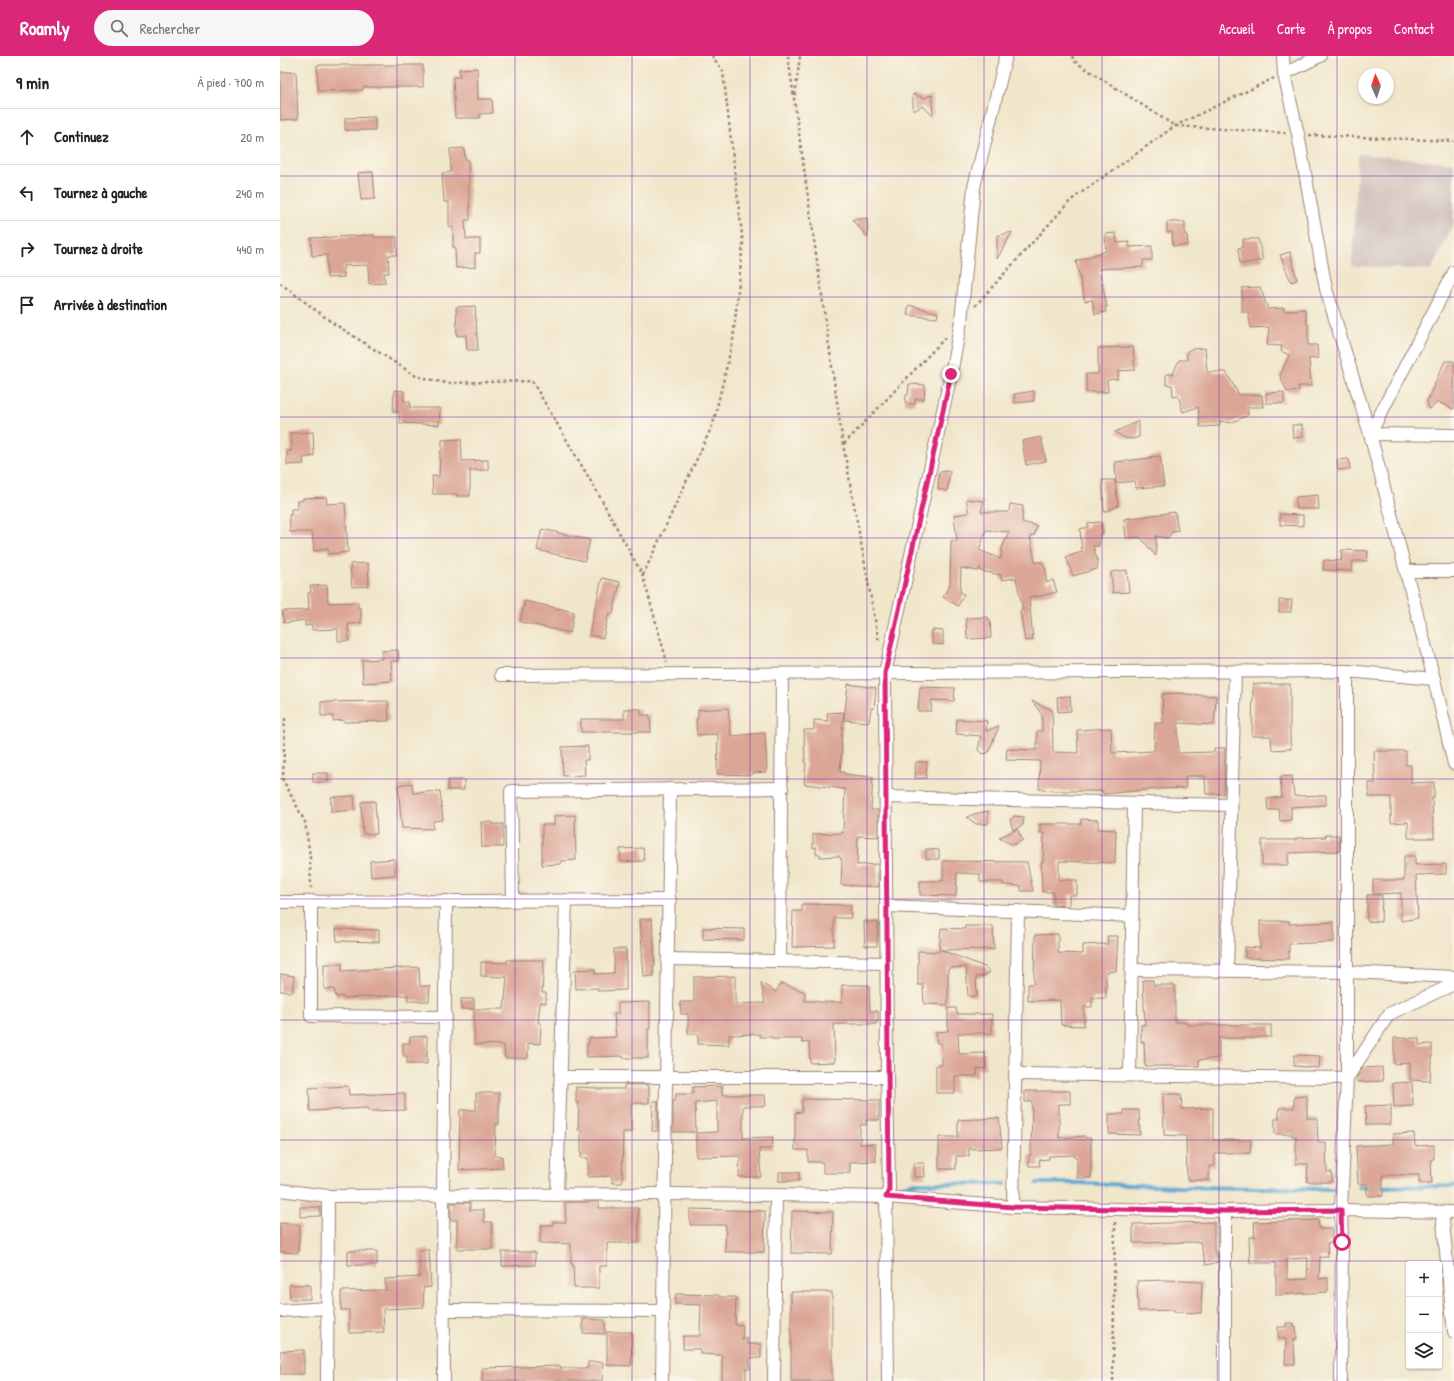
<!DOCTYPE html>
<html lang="fr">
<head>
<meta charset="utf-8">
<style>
  :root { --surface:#fff; --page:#f6f6f6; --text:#222; --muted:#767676; --line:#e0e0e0; --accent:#db2777 }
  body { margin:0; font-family:"Patrick Hand",sans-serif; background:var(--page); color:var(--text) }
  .controls { position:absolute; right:12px; bottom:12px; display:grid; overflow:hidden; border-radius:4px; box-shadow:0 1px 3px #0004 }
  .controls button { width:36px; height:36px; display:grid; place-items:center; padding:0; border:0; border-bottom:1px solid var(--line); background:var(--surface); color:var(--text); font:20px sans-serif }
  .compass { position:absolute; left:1078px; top:12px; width:36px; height:36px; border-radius:50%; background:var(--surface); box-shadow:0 1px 3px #0004; rotate:357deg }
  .stop { position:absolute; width:12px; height:12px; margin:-9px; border:3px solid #db2777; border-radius:50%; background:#fff }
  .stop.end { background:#db2777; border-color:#fff; box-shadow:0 1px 4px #0008 }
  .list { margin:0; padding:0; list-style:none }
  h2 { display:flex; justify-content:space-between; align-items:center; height:52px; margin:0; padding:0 16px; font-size:17px }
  h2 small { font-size:13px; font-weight:400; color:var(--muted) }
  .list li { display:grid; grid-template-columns:26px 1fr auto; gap:12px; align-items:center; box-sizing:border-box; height:56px; padding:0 16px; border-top:1px solid var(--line) }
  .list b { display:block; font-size:15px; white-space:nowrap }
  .list em { font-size:13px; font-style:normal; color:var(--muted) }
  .icon { flex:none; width:22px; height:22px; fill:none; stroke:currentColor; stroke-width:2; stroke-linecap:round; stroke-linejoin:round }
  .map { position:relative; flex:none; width:1174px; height:1325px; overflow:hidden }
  header { display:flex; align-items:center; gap:24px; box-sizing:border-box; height:56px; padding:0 20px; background:var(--accent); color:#fff }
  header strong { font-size:19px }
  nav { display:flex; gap:22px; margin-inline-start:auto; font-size:14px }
  .search { width:280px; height:36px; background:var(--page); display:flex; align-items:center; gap:10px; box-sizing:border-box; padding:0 14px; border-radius:22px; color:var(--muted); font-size:15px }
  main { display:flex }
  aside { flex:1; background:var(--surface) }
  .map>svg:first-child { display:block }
  .industrial { fill:#cfc0bb }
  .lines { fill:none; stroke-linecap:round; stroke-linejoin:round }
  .stream { stroke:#58a7d2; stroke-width:4 }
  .building { fill:#dba695; fill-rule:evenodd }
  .street-casing { stroke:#9d827a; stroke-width:14 }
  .path { stroke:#9d827a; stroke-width:2.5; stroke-dasharray:3 3; stroke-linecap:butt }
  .street { stroke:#fff; stroke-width:12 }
  .route { stroke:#db2777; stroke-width:5 }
  .grid { fill:none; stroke:#7b2cbf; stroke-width:1; stroke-opacity:0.55 }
</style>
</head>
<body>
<header>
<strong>Roamly</strong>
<div class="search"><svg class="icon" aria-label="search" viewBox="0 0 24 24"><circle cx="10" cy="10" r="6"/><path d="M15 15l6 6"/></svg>Rechercher</div>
<nav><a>Accueil</a><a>Carte</a><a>À propos</a><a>Contact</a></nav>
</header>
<main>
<aside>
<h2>9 min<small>À pied · 700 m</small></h2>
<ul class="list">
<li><svg class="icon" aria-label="ahead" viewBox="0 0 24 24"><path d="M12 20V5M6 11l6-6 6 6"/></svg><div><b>Continuez</b></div><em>20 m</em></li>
<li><svg class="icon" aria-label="left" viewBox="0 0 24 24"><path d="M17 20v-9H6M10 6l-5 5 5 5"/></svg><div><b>Tournez à gauche</b></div><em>240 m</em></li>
<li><svg class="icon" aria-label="right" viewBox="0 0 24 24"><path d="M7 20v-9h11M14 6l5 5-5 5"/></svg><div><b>Tournez à droite</b></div><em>440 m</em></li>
<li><svg class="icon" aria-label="arrive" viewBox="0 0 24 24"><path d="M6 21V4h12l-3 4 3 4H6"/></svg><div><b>Arrivée à destination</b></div></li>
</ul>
</aside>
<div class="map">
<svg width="1174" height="1325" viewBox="0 0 1174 1325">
  <rect width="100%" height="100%" fill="#fbf7ec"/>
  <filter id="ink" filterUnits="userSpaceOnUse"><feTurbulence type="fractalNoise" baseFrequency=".025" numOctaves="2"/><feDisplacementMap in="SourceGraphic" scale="8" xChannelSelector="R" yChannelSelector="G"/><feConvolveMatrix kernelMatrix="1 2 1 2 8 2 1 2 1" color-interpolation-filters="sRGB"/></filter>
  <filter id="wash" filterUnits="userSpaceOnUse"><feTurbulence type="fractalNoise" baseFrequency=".012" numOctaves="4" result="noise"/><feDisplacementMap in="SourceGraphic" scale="16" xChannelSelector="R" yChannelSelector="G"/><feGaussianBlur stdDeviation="0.9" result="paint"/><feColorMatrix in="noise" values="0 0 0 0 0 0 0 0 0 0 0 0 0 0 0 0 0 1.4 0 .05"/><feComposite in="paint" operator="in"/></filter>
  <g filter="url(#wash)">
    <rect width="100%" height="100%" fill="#f0e6ca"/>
    <path class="industrial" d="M1078,98l96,9v60l-23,47 -79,-4z"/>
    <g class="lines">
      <g class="stream">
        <path d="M757,1127h43l98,4 162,2"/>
        <path d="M1079,1131h13"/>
        <path d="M1098,1131l76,-1"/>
        <path d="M610,1133l26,-6 89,1"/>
      </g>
    </g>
    <g id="blocks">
      <g class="building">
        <path d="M37,9h106v22h-60v3l-45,1z"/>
        <path d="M197,12l1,31h14l1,14 -13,1v4h-25l-2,-41h7l-1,-8z"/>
        <path d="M0,16h16l2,47 -18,1z"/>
        <path d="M633,38l11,4 8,-3v5l2,1 -2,1 1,14 -10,-10 -10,5z"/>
        <path d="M95,61v13h-30v-12z"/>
        <path d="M184,92l1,11h3l2,61h-5l1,19h14v14h-5v14l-19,1 -1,-21h-2v-20h-4v-25h-5l-2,-29 9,-1 -1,-23z"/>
        <path d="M93,116l2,27 -14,1 -3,-27z"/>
        <path d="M587,162l1,19 -16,-17z"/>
        <path d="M887,166h18v13h2l1,10 -15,1 -1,-14h-5z"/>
        <path d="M732,176l-15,27v-23z"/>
        <path d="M836,177l1,10 12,-1v5l23,-1v14h-9v7l-44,2 8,38h-2l1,5 -11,2 -3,-14 -7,1 -9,-40 30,-10 -1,-17z"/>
        <path d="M94,179v2h23v18h-9l1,18h-5l1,10 -16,1 -1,-19 -25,1 1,11 -17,1v-23l-15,1 -1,-18z"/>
        <path d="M963,183h15l5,21 -23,4 -2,-16 5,-1z"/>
        <path d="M1010,196l7,28 -6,2 -11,-27z"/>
        <path d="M980,231l8,22 16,-1v3l21,-2 2,16h1v20h9l1,13 -9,1 2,27h-13l1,5 -12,1 -7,-16 9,-21 -8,-4 1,-5 -15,-1 2,-18 -18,1 -3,-16h-6v-24z"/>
        <path d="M629,249l29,8 -1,5 -30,-3z"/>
        <path d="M195,250l3,44h-11l-1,-15 -9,1 -1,-29z"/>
        <path d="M853,291l2,23 -17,1v8l-11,1 1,12h-22v-18h12v-26z"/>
        <path d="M925,292l2,24h19l13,23h23l1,12h-15v8l-17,8 -11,-2v5l-20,1 -2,-20 -15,5 -5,-17 -5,1 -1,-11h-6v-11h7l6,-14h8v-9l5,-2z"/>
        <path d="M1165,305h9v48l-16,-7 -9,8 -2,-9z"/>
        <path d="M629,328l16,1 -1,14h-9v5h-10l1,-9h2z"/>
        <path d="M114,334l10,1v10l6,1v6h30l-1,17 -39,-2 -1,-11h-6z"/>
        <path d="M754,335v10l-19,2 -1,-9z"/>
        <path d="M1004,336v11h-18v-10z"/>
        <path d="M859,365v16l-6,2 -8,-1 -10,-6z"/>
        <path d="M1012,369h10l1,12 -10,1z"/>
        <path d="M33,376l1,24 -11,2 1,6 -17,1v-14h4l-1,-18z"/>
        <path d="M761,381l5,24 -20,4 -4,-24z"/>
        <path d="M181,383l1,22 26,-1v10h-18v26h-13v-2h-24l-1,-18h7l1,-25h2v-11z"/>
        <path d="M880,400l4,30 -28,2 -1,-7 -19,2 -1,-21 36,-4 -1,-1z"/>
        <path d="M1069,403l1,10 -12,1 -1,-10z"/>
        <path d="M670,415l-3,20 -9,-2 1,-17z"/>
        <path d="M822,424h13l3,26 -14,6z"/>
        <path d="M1038,439l1,14h-23v-12z"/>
        <path d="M46,441l1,7 18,-1 3,49 -19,2 -1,-5 -14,2 -2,-19h-22l-1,-17h2v-6h6v-8l6,-1v-2z"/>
        <path d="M686,443l18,2 -3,11h28l1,-8 13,2 -1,16 15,4 -3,10h-4l5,26h7l4,8v13l7,-3 4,12 -17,4 -11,1 4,43 -8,1 -5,-31h3l-7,-32 -15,2v-5l-21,-4v-4l-2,4 -17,-3 -1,24 4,2 -6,12 -15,-9 7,-12 1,-44h6l-3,-26 15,-2zM706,474l23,2 -7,16 -1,11 -22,-9z"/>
        <path d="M895,456l3,19 -6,1 -4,6 -12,-2v20l-16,-19 -14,1 -2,-19z"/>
        <path d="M1000,458l23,1v11l-23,-1z"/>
        <path d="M821,466l2,12h-3l-1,12h-6l5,17 -1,6 -24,7 -7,-19 16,-5 -2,-23 8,-2v-4z"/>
        <path d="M262,473l48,11 -5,21 -48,-11z"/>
        <path d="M1062,494l26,1 -1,10h-14l-1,10 -29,-1 1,-10 17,1z"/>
        <path d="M88,507l1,23 -17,1 -2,-23z"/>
        <path d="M847,514l2,22 -16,1 -2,-21z"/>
        <path d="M322,522l18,4 -7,32 -4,-1 -6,25 -14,-3z"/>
        <path d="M47,529l1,18 30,-1v6h3v15l-13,1 1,17h-11v-12l-26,1v-5l-7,1v-6l-21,3 -2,-12 27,-1 -1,-17 3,-1 -1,-6z"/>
        <path d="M999,544h13l-1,12h-12z"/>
        <path d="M245,545l49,11 -4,21 -50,-11z"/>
        <path d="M708,561v2h2l1,19 -24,1 -1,-21z"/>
        <path d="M652,574l11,1v14l-11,-1z"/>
        <path d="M118,594l1,11h-8l1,20 -29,2 -1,-23 20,-1v-8z"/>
        <path d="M568,628l28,4 -2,21 -3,-1 -2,14 -25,-2z"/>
        <path d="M973,628h37v53l1,12 -19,1 -1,-14h-19z"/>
        <path d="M640,631l35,1 -1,13 -22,-1 -1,11h-13z"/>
        <path d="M904,637v1l32,2 -2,29 -36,-2v30l36,-1v-4h11l-1,46h-18l-1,-18h-20l1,12 -31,1 -52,5v-3h-50v-1l-14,-1 1,-28 -34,-1 1,-11 30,1v-19h5v-16l-10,-14 20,9 1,42 25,1 -1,-23 34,-2 1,25 42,-2 1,-28h8l-1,-29z"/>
        <path d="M790,640l1,15 -13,1 -1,-15z"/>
        <path d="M108,645l1,20 -45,1 -1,-2 -10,1v-5h-12v-14z"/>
        <path d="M448,652l3,28 34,-3 2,39 -15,1v2l-35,-1 1,-40 -21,1 -1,-16 2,-1v-8z"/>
        <path d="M344,653h17v6h9l1,17h-70v-13h43z"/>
        <path d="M564,656l-3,33h1l-2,27h4v2l29,3 -2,33h7v27l-20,-1 -1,29 21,-1v23l-37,-2 1,-26h-2v-3l-20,1v-3h-4v-7l-3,1v-14l30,-1 2,-44 -41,-5 2,-20h-1l-1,-34h10v-10l14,1 -1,-8z"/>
        <path d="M677,663l30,2 -1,10 13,-5 -11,27 -6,1 -4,-4 3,-14 -25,-2z"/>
        <path d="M308,690v14h-4l1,15 -22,1 -1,-29z"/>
        <path d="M1094,695h32v14h5v18l23,-1v16h-2l1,28h1v12h-26v-16l-17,1v-26h-22v-14h6z"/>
        <path d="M636,706h11l-1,16h-11z"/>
        <rect x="33" y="717" width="15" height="9"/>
        <path d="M1012,720l2,20 32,-1v10l-35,2v13l-11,1 -1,-12 -11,1 -1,-11 15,-2 -2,-20z"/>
        <rect x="168" y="724" width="16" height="10"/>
        <path d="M132,727l1,10 27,-2 3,29 -10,1v8l-31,-1 -4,-43z"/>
        <path d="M74,740l1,14 -24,2v-15z"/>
        <path d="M95,745l2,33h-14l-2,-32z"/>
        <path d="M708,755v13h-12l-9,-7 7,-3z"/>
        <path d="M295,759l1,45 -15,1v3l-19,1v-40h12v-9z"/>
        <path d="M734,760l10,1 -1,8 -10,5 -3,-10z"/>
        <path d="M801,763l17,1v9l18,1 -1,33 -56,-2v19h18v15h-8v11l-16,-1v-13h-11l-1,-30h2l1,-29h-4v-9h41z"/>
        <path d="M201,766h11v2h11v23h-21z"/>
        <path d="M737,773l6,11 -10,5 -14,-7z"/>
        <path d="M1045,779h14l1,16 -52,2v12h-26v-25h34v-2l30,-1z"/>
        <path d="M363,792l1,13 -23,1 -1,-13z"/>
        <path d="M646,793l13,1v9h-13z"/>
        <path d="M1124,800h11v9l31,-1v10l-30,1 2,43 -17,3v-28l-28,1v-14h31z"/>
        <path d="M115,803v16l-24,2 -1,-16z"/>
        <path d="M663,805l84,1 6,29h-12v-5l-18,-1v-3h-23v-8l-23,-1 -1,23 -36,-1v-14h23z"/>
        <path d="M1087,839h15l-1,27 -14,-1z"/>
        <path d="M522,848l48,1 1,13h-17v28l-42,1 1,-36h9z"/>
        <path d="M360,863h12l3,46 -2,1 1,10 -10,1z"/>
        <path d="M980,865h29v3l45,-2v20l-45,2v15l-44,-1v-11l15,1z"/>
        <path d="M584,866h14l-1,24h-12z"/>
        <path d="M685,870h28l1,23 -53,1 44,17 5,5 -6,4 -8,1 1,19h-9l-2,-29 -18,1v37l-24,-1 -1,-19h-5v-34l21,1 2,-24 24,1z"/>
        <path d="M423,872l41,1v11l-41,-1z"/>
        <path d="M56,873l43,1v12l-42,-1z"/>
        <path d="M778,878v19l25,1v-9l25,-1 -1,-8h11l-2,35 -10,1v26h-14v9h-8v19l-23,-1 -1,-25 -32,1v-17h6l1,-49z"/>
        <path d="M334,893h12v41l-28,1v-3l-22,1 -1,-19 20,-1v5l19,-1z"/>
        <path d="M227,904h37l-2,33h4v10l-6,-1 -2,21h3l-1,21 -12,-1v15h-23l-1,-13 -30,-1v-35h-13v-10h13v10h30l3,-32 -26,-1v-14l26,1z"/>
        <path d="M44,908h18v7l77,-4 1,19h10l-1,15h-22l1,-6 -65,3v-2l-7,1 -2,-8h-10z"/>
        <path d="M0,918l14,2 -2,16 -12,-1z"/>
        <path d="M455,920v28l30,-1 -4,-20 15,9 5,-9 24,9v9h13v1h24v-17h27l1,26h8v11h-2v2h-42l1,38 -25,1 -1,-21 -7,1v-4h-30v-2h-12v-3l-31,1v10l-31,-1v-10h-10v-20h-7l-1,-12h14v-25z"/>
        <path d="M863,924h10v5h22v37h12v3h84v12h-14v1h-38v20l-20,2v6h-54l-1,-24h-3v-17h4z"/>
        <path d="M370,946v27h-2v29h-25v-2l-36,1v-13h2v-6l27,-1 -2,-23h4v-11z"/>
        <path d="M668,952h8l1,6h35v19h-34l1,21 26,-1 1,15 -9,1v7h-22v17h-19v-28h6l-1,-22h-4l-1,-11 12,-1z"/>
        <path d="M147,980v28h-20v-8h-4v-13h7v-6z"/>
        <path d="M1114,982h25v7l13,-1v20h-1l-1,17 -20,-1v-17l-16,1z"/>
        <path d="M1014,999l26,1 -1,12 -25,-2z"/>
        <path d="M1102,1011l1,14 -26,1v-5l6,-9z"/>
        <path d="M1132,1026l1,24 -19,1 -1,-24z"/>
        <path d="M344,1029h25v18h-18v29h-8l-1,51h-10v-7l-24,1v-19h-7v-28h-3l1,-27h-3v-16l21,1v1h27z"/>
        <path d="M68,1030l1,9 56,-2v17l-37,1v-3l-58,3 -1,-23z"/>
        <path d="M442,1030v9h43l1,11h-23v32l30,-1 -1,12h-13l2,28h-22l1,-20 -2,-1 -42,1v-24l21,-1v-31l-22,2 1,29h-23v-31h2l1,-7h17v-7z"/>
        <path d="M745,1035h45v13h-11v34l26,-2v2h6v40h-14v-21h-2v-2l-26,1v3l-10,1 1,6h-11v-11h2l1,-53h-7z"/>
        <path d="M196,1037h23v31h-3l-1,32h7l1,12 -44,2 1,-60h16z"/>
        <path d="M883,1038h18l1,15 31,-1v32h38l-1,13h-35v13h-6v14h-22l-1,-44 -22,-1z"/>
        <path d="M1027,1040v22h10l1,24h8l1,30h5v10h-25l1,-18h-12v-28h-4v-2h-17v-15h4v-11h15v-11z"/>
        <path d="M522,1043l77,1v20h-13v5h-6v19h15l1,17 -26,1v11h-27v-11h-15v-12h-13v-37l7,-1z"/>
        <path d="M373,1045h5v30h-6z"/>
        <path d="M1111,1049v20h-25l-1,-19z"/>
        <path d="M844,1054h15l1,25 -31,-1v-20h15z"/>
        <path d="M719,1062l3,30 -33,1v7h-13v13h-17v-32h19v-17z"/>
        <path d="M1134,1077l1,13 19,-1v14h-3l1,24h-13v-8h-36v21h-16v-12h-9l-2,-38 37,-2v-10z"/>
        <path d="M634,1107h10l1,14h-11z"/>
        <rect x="499" y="1116" width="20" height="9"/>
        <path d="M285,1146h34v6h39l1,35h-32v23h-8v22h-25l-1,-24h-2v-20l-31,-1 1,-18h12v-3h13z"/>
        <path d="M171,1147h19v7h14v12h8v27h-35v-29h-6z"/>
        <path d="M20,1151h20v9l-20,1z"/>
        <path d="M410,1153l75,2 -1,41h-39l1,-27h-36z"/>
        <path d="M512,1155l41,1 -1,42 -41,-1z"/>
        <path d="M1038,1164l1,9h13v14h-5l1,14h-8l-1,22 9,-1v14l-52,3v-32h-26l-1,-26h6l-1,-15zM1028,1202l-1,21 -20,1v-21z"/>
        <path d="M934,1166v28l4,8v4l-12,3 -6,-23 -67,1v-19z"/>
        <path d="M0,1167l20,2 -2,28 -18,-1z"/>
        <path d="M139,1194h10l2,37 -8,1 1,19 -41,2 1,23 -35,1v-23h-8v-19l45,-1 -1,-11 35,-2z"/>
        <rect x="68" y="1195" width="29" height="14"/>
        <path d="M222,1196h33v13l-33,1z"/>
        <path d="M857,1225l29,-1 36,2 -1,31 -27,-1v-2l-36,1z"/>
        <path d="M9,1229h21v14h-20z"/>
        <rect x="511" y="1236" width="41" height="89"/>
        <path d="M396,1238l43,1v2h17l-1,28h8l-1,14h5v5h14v14h-11v11h-4v12h-24v-26l-22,-1v-5h-17v-13h17l1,-31 -26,-1z"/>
        <path d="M303,1263l22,1v14l-22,-1z"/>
        <path d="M1006,1267h8v4h2l1,12h-3l1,25h-10l1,-25 -8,-1v-11h8z"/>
        <path d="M327,1276h25l-1,34 -24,-1z"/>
        <path d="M24,1294v24h-24v-23z"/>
        <path d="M308,1306h15l-1,19h-120v-13l79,-2v2h27z"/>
      </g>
    </g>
  </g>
  <g filter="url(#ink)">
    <use href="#blocks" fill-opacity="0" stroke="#9d827a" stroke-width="1"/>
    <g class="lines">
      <g class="street-casing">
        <g id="street">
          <path d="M1003,0l1,18 14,60 28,155 44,145 64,245 20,85"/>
          <path d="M1004,18l36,-18"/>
          <path d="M1174,216l-84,162 84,1"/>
          <path d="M1126,515h48"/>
          <path d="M221,619l846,-4 87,8"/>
          <path d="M605,741l346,8"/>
          <path d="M233,844l-2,-109 271,-3"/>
          <path d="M31,845v115l135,1"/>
          <path d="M0,846l390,-2"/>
          <path d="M606,850l246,10"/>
          <path d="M388,903l218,4"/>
          <path d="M500,905l2,-287"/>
          <path d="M851,914l217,2 106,5"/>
          <path d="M947,914l8,-299"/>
          <path d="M735,1018l332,4 42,-64 65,-30"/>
          <path d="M850,1019l4,-272"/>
          <path d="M281,1021h326"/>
          <path d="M0,1134l48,6 336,-2 112,1 110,2 127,10 212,4 116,-1 113,2"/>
          <path d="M277,1139l9,-295"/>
          <path d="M733,1151l5,-296"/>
          <path d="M1162,1156l12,120"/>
          <path d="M164,1254l219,1"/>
          <path d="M0,1255l48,-3"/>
          <path d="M47,1325l1,-185"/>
          <path d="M164,1325l-1,-187 3,-293"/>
          <path d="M382,1325l8,-592"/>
          <path d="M494,1325l2,-186"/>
          <path d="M608,1325l-2,-184 3,-8 -2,-112 -2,-404 66,-299 10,-53 13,-134 32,-131"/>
          <path d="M945,1325v-170"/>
          <path d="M1061,1325l1,-139 -1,-32 6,-132v-407"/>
        </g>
      </g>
      <g class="path">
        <path d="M508,0l55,388 36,198"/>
        <path d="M792,0l2,5 101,65 111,7"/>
        <path d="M515,39l5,-39"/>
        <path d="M1029,79l145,6"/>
        <path d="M0,227l50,38 86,55 30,7 86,-2 68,116 43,79 24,86"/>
        <path d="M695,250l96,-106 104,-74 99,-48"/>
        <path d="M564,388l101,-106"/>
        <path d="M363,519l70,-151 20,-84 10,-97 -20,-172 -11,-15"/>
        <path d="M5,662l-2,62 22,42 5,34 1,32"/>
        <path d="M833,1325l2,-161"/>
      </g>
      <use href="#street" class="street"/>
    </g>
  </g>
  <g class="lines" filter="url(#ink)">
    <path class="route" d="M671,318l-66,299 4,517 -3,7 127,10 212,4 116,-1 1,32"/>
  </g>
  <path class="grid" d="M117,0v1325M235,0v1325M352,0v1325M470,0v1325M587,0v1325M704,0v1325M822,0v1325M939,0v1325M1057,0v1325M0,120h1174M0,241h1174M0,361h1174M0,482h1174M0,602h1174M0,723h1174M0,843h1174M0,964h1174M0,1084h1174M0,1205h1174"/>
</svg>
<div class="controls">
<button>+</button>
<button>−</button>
<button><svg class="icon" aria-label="layers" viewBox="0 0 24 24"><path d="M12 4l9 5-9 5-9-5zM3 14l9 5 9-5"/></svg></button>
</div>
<svg class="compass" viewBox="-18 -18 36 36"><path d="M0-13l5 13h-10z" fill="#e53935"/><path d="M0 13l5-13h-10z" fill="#767676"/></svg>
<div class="stop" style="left:1062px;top:1186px"></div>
<div class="stop end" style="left:671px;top:318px"></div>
</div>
</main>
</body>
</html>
